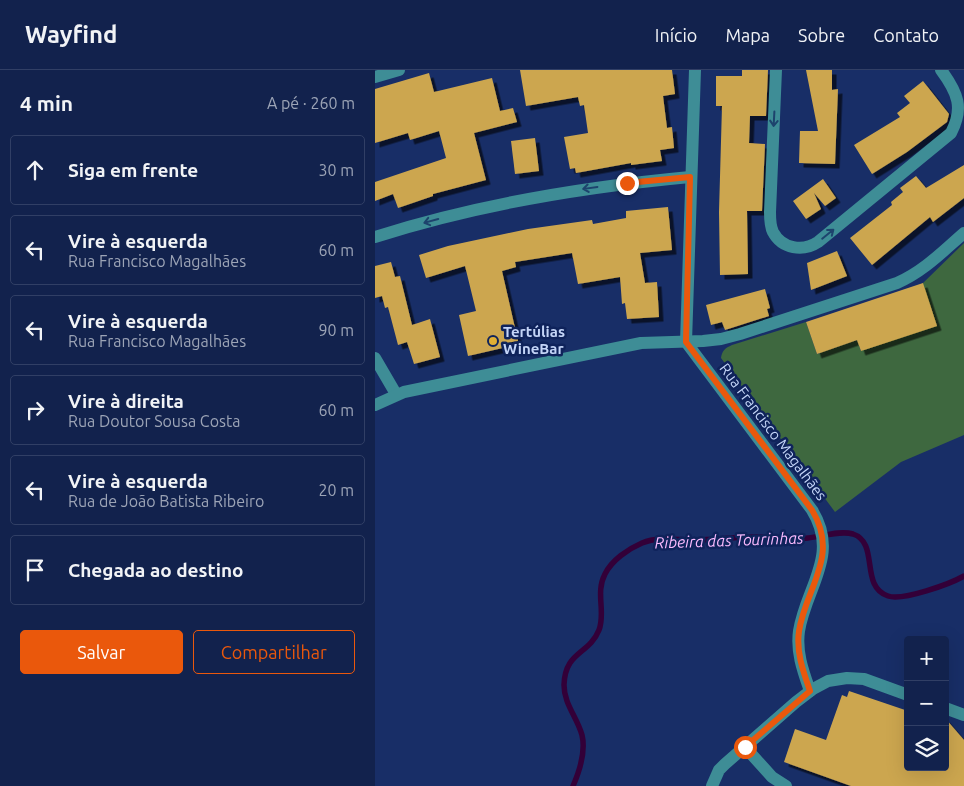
<!DOCTYPE html>
<html lang="pt">
<head>
<meta charset="utf-8">
<style>
  :root { --surface:#12224d; --page:#1b2a54; --text:#f1f3f6; --muted:#9ca4b6; --line:#313f65; --accent:#ea580c }
  body { margin:0; font-family:Ubuntu,sans-serif; background:var(--page); color:var(--text) }
  .controls { position:absolute; right:15px; bottom:15px; display:grid; overflow:hidden; border-radius:5px; box-shadow:0 5px 20px #0002 }
  .controls button { width:45px; height:45px; display:grid; place-items:center; padding:0; border:0; border-bottom:1px solid var(--line); background:var(--surface); color:var(--text); font:25px sans-serif }
  .stop { position:absolute; width:15px; height:15px; margin:-11px; border:4px solid #ea580c; border-radius:50%; background:#fff }
  .stop.end { background:#ea580c; border-color:#fff; box-shadow:0 1px 5px #0008 }
  .list { margin:0; padding:0; list-style:none }
  h2 { display:flex; justify-content:space-between; align-items:center; height:65px; margin:0; padding:0 20px; font-size:21px }
  h2 small { font-size:16px; font-weight:400; color:var(--muted) }
  .list li { display:grid; grid-template-columns:32px 1fr auto; gap:15px; align-items:center; box-sizing:border-box; height:70px; margin:0 10px 10px; padding:0 10px; border:1px solid var(--line); border-radius:5px }
  .list b { display:block; font-size:19px; white-space:nowrap }
  .list p { margin:0; font-size:16px; white-space:nowrap; color:var(--muted) }
  .list em { font-size:16px; font-style:normal; color:var(--muted) }
  .actions { display:flex; gap:10px; padding:15px 20px }
  .actions a { flex:1; padding:11px 0; border:1px solid var(--accent); border-radius:5px; text-align:center; font-size:18px; color:var(--accent) }
  .actions .main { background:var(--accent); color:#fff }
  .icon { flex:none; width:28px; height:28px; fill:none; stroke:currentColor; stroke-width:2; stroke-linecap:round; stroke-linejoin:round }
  .map { position:relative; flex:none; width:589px; height:716px; overflow:hidden }
  header { display:flex; align-items:center; gap:30px; box-sizing:border-box; height:70px; padding:0 25px; background:var(--surface); border-bottom:1px solid var(--line) }
  header strong { font-size:24px }
  nav { display:flex; gap:28px; margin-inline-start:auto; font-size:18px }
  main { display:flex }
  aside { flex:1; background:var(--surface) }
  .map>svg:first-child { display:block }
  .green { fill:#3e683f }
  .lines { fill:none; stroke-linecap:round; stroke-linejoin:round }
  .stream { stroke:#330038; stroke-width:5.5 }
  .building { fill:#cca650; filter:url(#shadow) }
  .minor { stroke:#3e8d96; stroke-width:12 }
  .oneway { stroke:#1d436d }
  .route { stroke:#ea580c; stroke-width:6 }
  .poi-dot { fill:#e1af34; stroke:#0f235b; stroke-width:2 }
  .labels { text-anchor:middle; stroke-width:5; stroke-linejoin:round; paint-order:stroke }
  .poi-label { font-size:15px; font-weight:bold; fill:#c4d5f8; stroke:#0f235b; text-anchor:start }
  .street-label { font-size:15px; fill:#c4d5f8; stroke:#0f235b }
  .water-label { font-size:16px; font-style:italic; fill:#fabafe; stroke:#0f235b }
</style>
</head>
<body>
<header>
<strong>Wayfind</strong>
<nav><a>Início</a><a>Mapa</a><a>Sobre</a><a>Contato</a></nav>
</header>
<main>
<aside>
<h2>4 min<small>A pé · 260 m</small></h2>
<ul class="list">
<li><svg class="icon" aria-label="ahead" viewBox="0 0 24 24"><path d="M12 20V5M6 11l6-6 6 6"/></svg><div><b>Siga em frente</b></div><em>30 m</em></li>
<li><svg class="icon" aria-label="left" viewBox="0 0 24 24"><path d="M17 20v-9H6M10 6l-5 5 5 5"/></svg><div><b>Vire à esquerda</b><p>Rua Francisco Magalhães</p></div><em>60 m</em></li>
<li><svg class="icon" aria-label="left" viewBox="0 0 24 24"><path d="M17 20v-9H6M10 6l-5 5 5 5"/></svg><div><b>Vire à esquerda</b><p>Rua Francisco Magalhães</p></div><em>90 m</em></li>
<li><svg class="icon" aria-label="right" viewBox="0 0 24 24"><path d="M7 20v-9h11M14 6l5 5-5 5"/></svg><div><b>Vire à direita</b><p>Rua Doutor Sousa Costa</p></div><em>60 m</em></li>
<li><svg class="icon" aria-label="left" viewBox="0 0 24 24"><path d="M17 20v-9H6M10 6l-5 5 5 5"/></svg><div><b>Vire à esquerda</b><p>Rua de João Batista Ribeiro</p></div><em>20 m</em></li>
<li><svg class="icon" aria-label="arrive" viewBox="0 0 24 24"><path d="M6 21V4h12l-3 4 3 4H6"/></svg><div><b>Chegada ao destino</b></div></li>
</ul>
<div class="actions"><a class="main">Salvar</a><a>Compartilhar</a></div>
</aside>
<div class="map">
<svg width="589" height="716" viewBox="0 0 589 716">
  <defs>
    <filter id="shadow"><feDropShadow dx="4.5" dy="4.5" stdDeviation="0" flood-color="#0009"/></filter>
  </defs>
  <rect width="100%" height="100%" fill="#182e67"/>
  <path class="green" d="M589,173v192l-63,27 -66,50 -106,-143 -8,-11c1,-7 4,-10 11,-13l74,-23 11,32 40,-14 4,11 62,-68z"/>
  <g class="lines">
    <path class="stream" d="M198,716c7,-16 13,-34 9,-51 -5,-18 -18,-31 -18,-50 1,-34 25,-30 35,-55 7,-18 -4,-37 6,-56 7,-14 23,-25 37,-31 17,-7 34,-3 52,-3 20,0 41,-3 61,-3 17,0 35,3 53,1 13,-1 31,-8 45,-4 27,9 6,52 35,62 15,5 62,-12 76,-20"/>
  </g>
  <g class="building">
    <path d="M145,0h152l3,24 -12,2 4,32 5,-1 2,21 -14,2 2,11 -31,4v-2l-55,10 -1,-5 -5,1 -6,-32 24,-4 -4,-28 -4,1 -2,-9 -52,9z"/>
    <path d="M367,0h26l-2,46h-16l-1,27 16,1 -3,67h-15l1,63 -28,1 -1,-63 3,-106h-6v-30h26z"/>
    <path d="M431,0h26v20l6,-1 -3,75 -36,-1 1,-32h18z"/>
    <path d="M54,3l5,19 58,-14 8,33 13,-3 4,14 -43,11 12,47 -53,14v2l-35,12 -5,-14 -18,7v-19l71,-24 -7,-27 -29,9 -2,-7 -33,10v-54z"/>
    <path d="M548,11l26,33 -2,8 -40,30 -35,22 -18,-29 46,-28 -3,-4 13,-10 -6,-7z"/>
    <path d="M160,68l4,33 -24,3 -4,-33z"/>
    <path d="M589,95v33l-31,24 -3,-5 -58,48 -22,-27 42,-33 -1,-3 12,-10 -3,-4 16,-12 10,12z"/>
    <path d="M448,109l13,19 -11,8 -11,-13 7,16 -15,10 -13,-18z"/>
    <path d="M293,137l4,43 -32,3 5,30 12,-1 2,35 -32,2 -2,-16 -3,1 -2,-27 -42,7 -6,-31 -57,9 1,5 -14,4 16,70 -12,2 1,4 -39,9 -9,-41 17,-4 -11,-45 -39,12 -7,-23 29,-9 80,-17 64,-9 1,4 33,-6v-7z"/>
    <path d="M462,181l10,25 -36,14 -4,-27z"/>
    <path d="M16,192l4,15 5,-1 12,49 18,-6 10,38 -26,7 -7,-22 -9,3 -10,-38 -3,1 -3,-12 -7,2v-32z"/>
    <path d="M548,213l14,43 -76,25 -4,-11 -40,14 -11,-32z"/>
    <path d="M390,219l5,19 -3,1 2,7 -44,14 -3,-8 -11,3 -5,-20z"/>
    <path d="M474,621l59,20v56h37v-49l19,22v46h-113l-67,-24 11,-33 31,11 16,-45 5,2z"/>
  </g>
  <g class="lines">
    <g class="minor">
      <path d="M320,0l-9,272 126,168c28,45 -6,77 -13,121 -3,21 4,40 11,60"/>
      <path d="M401,0l-6,142c0,7 0,14 3,20 9,17 30,20 45,10l133,-109c13,-25 7,-40 -10,-63"/>
      <path d="M0,7l24,-7"/>
      <path d="M0,167c103,-33 208,-50 315,-60"/>
      <path d="M0,288l21,36"/>
      <path d="M0,335l29,-13 237,-49 62,-2 18,-2 19,-5 157,-51c27,-12 45,-31 67,-50"/>
      <path d="M570,638l19,7"/>
      <path d="M370,677l27,30 14,9"/>
      <path d="M337,716l7,-16 6,-6 71,-62 17,-13 15,-8 19,-3 17,1 44,16"/>
    </g>
  </g>
  <defs><path id="oneway-shaft" d="M-6 0H5M1.5-3L5.5 0L1.5 3" fill="none" stroke-width="1.6" stroke-linecap="round" stroke-linejoin="round" transform="scale(1.25)"/></defs>
  <g class="oneway">
    <use href="#oneway-shaft" transform="translate(399 49) rotate(93)"/>
    <use href="#oneway-shaft" transform="translate(215 118) rotate(172)"/>
    <use href="#oneway-shaft" transform="translate(56 151) rotate(165)"/>
    <use href="#oneway-shaft" transform="translate(453 164) rotate(-39)"/>
  </g>
  <g class="lines">
    <path class="route" d="M252,113l63,-6 -4,165 126,168c28,46 -6,77 -13,121 -3,21 4,40 11,60l-65,56"/>
  </g>
  <circle class="poi-dot" cx="118" cy="271" r="5"/>
  <g class="labels">
    <g class="poi-label">
      <text x="128" y="267">Tertúlias<tspan x="128" dy="17">WineBar</tspan></text>
    </g>
    <g class="street-label">
      <text transform="translate(398 362) rotate(53)" y="5">Rua Francisco Magalhães</text>
    </g>
    <g class="water-label">
      <text transform="translate(354 470) rotate(-2)" y="6">Ribeira das Tourinhas</text>
    </g>
  </g>
</svg>
<div class="controls">
<button>+</button>
<button>−</button>
<button><svg class="icon" aria-label="layers" viewBox="0 0 24 24"><path d="M12 4l9 5-9 5-9-5zM3 14l9 5 9-5"/></svg></button>
</div>
<div class="stop" style="left:370px;top:677px"></div>
<div class="stop end" style="left:252px;top:113px"></div>
</div>
</main>
</body>
</html>
